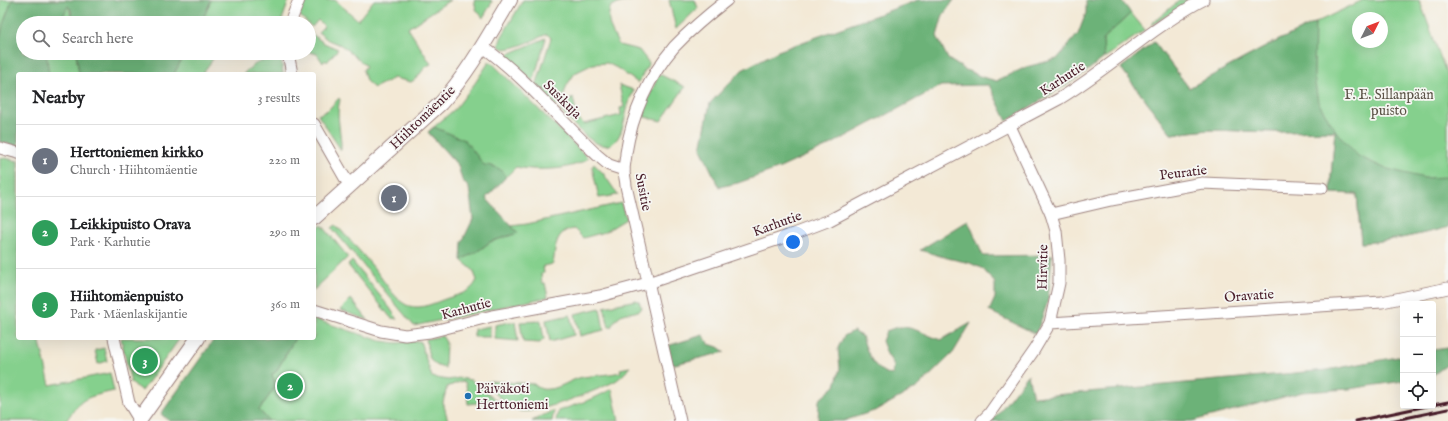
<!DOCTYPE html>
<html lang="en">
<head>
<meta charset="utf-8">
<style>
  :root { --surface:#fff; --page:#f6f6f6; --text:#202124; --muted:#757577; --line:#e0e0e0; --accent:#d93025 }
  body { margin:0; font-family:"IM FELL English",serif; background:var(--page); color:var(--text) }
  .controls { position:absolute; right:12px; bottom:12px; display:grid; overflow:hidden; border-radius:4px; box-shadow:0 4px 16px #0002 }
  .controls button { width:36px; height:36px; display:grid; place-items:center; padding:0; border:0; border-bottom:1px solid var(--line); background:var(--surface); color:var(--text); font:20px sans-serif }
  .compass { position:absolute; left:1352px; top:12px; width:36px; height:36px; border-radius:50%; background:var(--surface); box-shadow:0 4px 16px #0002; rotate:48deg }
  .you { position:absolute; left:793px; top:242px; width:14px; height:14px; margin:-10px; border:3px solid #fff; border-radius:50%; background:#1a73e8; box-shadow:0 0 0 6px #1a73e833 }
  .badge { display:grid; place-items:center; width:26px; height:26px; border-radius:50%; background:var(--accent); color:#fff; font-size:13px; font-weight:700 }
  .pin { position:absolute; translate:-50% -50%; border:2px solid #fff; box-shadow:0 1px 4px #0006 }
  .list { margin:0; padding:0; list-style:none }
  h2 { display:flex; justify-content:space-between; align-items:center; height:52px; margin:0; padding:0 16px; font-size:17px }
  h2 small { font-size:13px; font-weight:400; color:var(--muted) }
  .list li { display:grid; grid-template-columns:26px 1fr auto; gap:12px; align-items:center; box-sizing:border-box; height:72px; padding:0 16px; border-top:1px solid var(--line) }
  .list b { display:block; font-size:15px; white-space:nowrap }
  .list p { margin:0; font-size:13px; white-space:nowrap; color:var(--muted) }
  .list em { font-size:13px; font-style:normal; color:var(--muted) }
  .icon { flex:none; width:22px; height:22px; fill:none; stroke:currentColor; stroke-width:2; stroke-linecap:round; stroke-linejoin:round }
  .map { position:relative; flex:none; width:1448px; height:421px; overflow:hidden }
  .search { position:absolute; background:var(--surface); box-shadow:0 4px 16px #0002; left:16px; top:16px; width:300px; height:44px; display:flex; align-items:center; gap:10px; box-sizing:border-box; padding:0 14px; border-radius:22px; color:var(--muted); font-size:15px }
  .panel { position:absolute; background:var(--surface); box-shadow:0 4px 16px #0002; left:16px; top:72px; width:300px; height:268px; border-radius:4px }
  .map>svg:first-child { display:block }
  .green { fill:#85d08d; stroke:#68785c; fill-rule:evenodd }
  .forest { fill:#6cb278; stroke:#5b6852 }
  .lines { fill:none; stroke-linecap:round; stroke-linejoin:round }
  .minor-casing { stroke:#9e8480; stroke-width:13 }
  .tertiary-casing { stroke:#9e8480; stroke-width:16 }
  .minor { stroke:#fff; stroke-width:11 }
  .tertiary { stroke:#fff; stroke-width:14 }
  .rail { stroke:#4a1f2b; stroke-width:3 }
  .poi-dot { fill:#1f6fb2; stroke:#f6f6f2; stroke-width:1.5 }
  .labels { text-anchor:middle; stroke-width:3.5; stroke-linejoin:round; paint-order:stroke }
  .street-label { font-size:14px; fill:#4a1f2b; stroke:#f6f6f2 }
  .park-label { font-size:14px; fill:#5c5448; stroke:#f6f6f2 }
  .poi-label { font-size:14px; fill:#4a1f2b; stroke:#f6f6f2; text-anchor:start }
</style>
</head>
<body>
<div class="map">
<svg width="1448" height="421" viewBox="0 0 1448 421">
  <rect width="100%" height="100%" fill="#f6f6f2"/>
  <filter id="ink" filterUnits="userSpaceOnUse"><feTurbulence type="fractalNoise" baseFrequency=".025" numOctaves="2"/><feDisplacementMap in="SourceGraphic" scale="8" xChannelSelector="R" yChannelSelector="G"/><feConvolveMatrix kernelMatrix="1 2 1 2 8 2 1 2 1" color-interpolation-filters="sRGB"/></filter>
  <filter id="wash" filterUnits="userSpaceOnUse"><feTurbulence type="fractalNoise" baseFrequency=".012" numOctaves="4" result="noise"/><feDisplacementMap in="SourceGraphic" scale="16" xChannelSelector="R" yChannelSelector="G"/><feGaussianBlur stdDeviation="0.9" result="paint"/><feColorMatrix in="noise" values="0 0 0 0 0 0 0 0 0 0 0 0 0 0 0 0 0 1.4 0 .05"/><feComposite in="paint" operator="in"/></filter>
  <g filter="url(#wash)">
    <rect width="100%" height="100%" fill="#f3e9d6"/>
    <g class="green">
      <path d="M0,0h68l4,23h-49v30h53l3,21h-61v72l-18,-4z"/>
      <path d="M211,0h78l-8,23h-76l-2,-4z"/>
      <path d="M304,0h31l23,20 16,-20h76l-42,28 23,36c-10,4 -10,13 -20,18l-17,-4 -20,10 -8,-7 -3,-11 3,-4 -25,-21 -13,-5 -10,-8 6,-6 -6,-6 -6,7 -14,-13z"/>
      <path d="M474,0h17l1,2 -9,16 -7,-9z"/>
      <path d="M523,0h112l-15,3 -9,3c-6,15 1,26 8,39l20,5 10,13 -11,20 -21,-15 -10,-5 -14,1 -18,9 -8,12 -4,12 -7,9 -20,-20 15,-48 -4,-4c-7,3 -46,23 -48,11 0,-1 2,-6 2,-7z"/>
      <path d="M669,0h26l3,8 -22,21z"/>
      <path d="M1180,0h11l-39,25 -1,-1z"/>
      <path d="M1363,0h56l3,7 26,71v149c-29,8 -57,14 -87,16l-4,-49 -26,-1v-17l4,-45 -59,1 -67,-2 -38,4 -50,-66 33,-26 35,46 84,-45zM1358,18h24v24h-24z"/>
      <path d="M1131,13l14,17 -41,28 -1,-19z"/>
      <path d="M309,32l15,11 14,6 -11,13 -2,-2 -2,3 -6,-9 -8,-2z"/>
      <path d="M546,38l-13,44 -27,-27z"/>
      <path d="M185,53h29l-3,5 2,1 -11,15h-28z"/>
      <path d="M281,58l2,16h-40c14,-13 20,-15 38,-16z"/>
      <path d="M489,62h2l97,96c-15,13 -53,13 -72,9l-30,30 -58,-65 28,-24 19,-25z"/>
      <path d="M659,74l26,13 -24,34 -20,-5z"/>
      <path d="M619,85l15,5c-7,13 -8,28 -13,42 -15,35 -47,-8 -61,-22l13,-13 4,20 7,7 37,-9 -1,-7 4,-1z"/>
      <path d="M339,98l1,2c-5,16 2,34 1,50l-23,-35 10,-5z"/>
      <path d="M0,157l18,4v177h21l11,47 60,-12 4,18c-29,7 -31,5 -48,30h-66z"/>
      <path d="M594,164l9,9 15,22 -19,3 -7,-31z"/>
      <path d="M621,203l5,16 -21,13 -22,6 -9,-9c-20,2 -18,19 -21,35l-10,2 1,7 -3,1 1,9h3l3,14 -134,29 -82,-98 4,-3c13,14 26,28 38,43 9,11 22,34 35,38 13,4 27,-4 39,-8 12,-4 23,-5 29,-18l-4,-10 -12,-10 17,-9 12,-9 27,-9 -6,-7 16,-2z"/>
      <path d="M322,225l26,32 -34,33v-58z"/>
      <path d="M352,261l38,47 7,11 -6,-1 -43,-53z"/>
      <path d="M351,299l17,21 -28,-10z"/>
      <path d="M636,300l3,2 3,6c-11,10 -19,-3 -31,19h-2l-5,-20z"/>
      <path d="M600,308l4,22 -24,6 -5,-22z"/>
      <path d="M570,315l4,20 -24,7 -4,-22z"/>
      <path d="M314,319l67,22 16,2 23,-2 12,36 16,3 11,-2 12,2 27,21 -30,3 -2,-21 -4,-2 -15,6 -4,15 5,19h-179l-10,-11 17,-24 -4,-12 4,-2 19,-34h19z"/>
      <path d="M541,321l3,18 -4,4 -17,-1 -3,-20z"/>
      <path d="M509,322h6l3,19 -23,-2v-14z"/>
      <path d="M490,326v11h-16v-8z"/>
      <path d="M442,336l4,6 -1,26c-17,-3 -17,-14 -19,-29z"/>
      <path d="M121,338h59l-38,53 -11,-8z"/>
      <path d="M104,348l3,13 -9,3 -3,-14z"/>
      <path d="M630,367c-4,5 -8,9 -13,13 -15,9 -82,35 -97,31 -11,-4 -27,-20 -37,-28l8,-2 43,3c4,4 8,6 14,5 12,0 23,-10 35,-12 13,-2 25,-2 38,-5l-1,-3z"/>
      <path d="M612,389l7,32h-63l2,-10 34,-12z"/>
      <path d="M552,411h2l-2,10h-20z"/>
    </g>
    <g class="forest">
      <path d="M12,0h199l-8,19 2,4h-133l-1,-13 -3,-4 -8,17h-37v30h23l3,21h-31v72l-18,-4v-102l3,-16z"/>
      <path d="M918,0h36l-11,15 -6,21 11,23 16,10 18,8 15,4 29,-14 31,-8 21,-25 8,-21v-13h35l10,13 -28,26 1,19 -25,19 -72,44 -18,-36 -48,1 -113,60 -48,22 -42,15 -19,4 -18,-38 9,-46 32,-33 36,-19z"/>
      <path d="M1315,23l-1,53 4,26 18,29 22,25 26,12 40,10 24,-1v50c-29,8 -57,14 -87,16l-4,-49 -26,-1v-17l4,-45 -59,1 -67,-2 -38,4 -50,-66 33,-26 35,46 84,-45z"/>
      <path d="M76,53h109l-11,21h-96l1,-1z"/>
      <path d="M434,127l31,13 19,25c10,1 17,2 22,12l-20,21 32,35 -28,9 -12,9 -17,9 1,-18 11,-23 -4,-31 -7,-8 -4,-15 -30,-33z"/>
      <path d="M968,220l15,36 69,-1 -4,46 -12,33 -47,-23 6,-13v-15l-12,-14 -13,-6 -23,-5 -27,-8z"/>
      <path d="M971,323l-18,30 -35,34 -41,23 -34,11h-25l1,-21 16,-14 5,-18 -2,-20 6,-12 9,-5 9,5c5,17 12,36 31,39l1,-10 -7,-11 -5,-13 4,-10c4,-1 9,-4 13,-4 14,-1 29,9 42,13z"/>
      <path d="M703,335l6,9 9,3 7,5 -54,13 -4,-19z"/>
      <path d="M215,338h80l-19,34 -4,2 4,12 -17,24 10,11h-100l-8,-7z"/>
      <path d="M1448,348v16l-15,11v-25z"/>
      <path d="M1403,356v25l-54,8 -46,3 -111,29h-200l36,-46 5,22 294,-27z"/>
    </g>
  </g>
  <g filter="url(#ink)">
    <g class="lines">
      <g class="minor-casing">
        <g id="minor">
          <path d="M290,23l9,-23"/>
          <path d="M482,46c43,31 77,73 115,109l12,10 15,5"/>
          <path d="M288,53l4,21"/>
          <path d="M314,124l35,61"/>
          <path d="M0,148l18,5"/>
          <path d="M1051,214l60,-14 91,-17 120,5"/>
          <path d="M314,310l67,21 24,4 25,-3 62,-16 108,-20 48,-13 140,-47 42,-16 229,-121c33,-20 63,-45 95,-68 16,-11 31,-22 49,-31"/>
          <path d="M1050,323l332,-21 66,-14"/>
          <path d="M114,338l15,65 11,18"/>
          <path d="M680,421l-54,-235c0,-5 -2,-10 -2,-15 0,-6 2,-13 2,-18 6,-39 23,-77 48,-106 16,-17 35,-33 53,-47"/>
          <path d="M982,421l7,-7 45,-64 16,-27 9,-40v-23l-3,-29 -5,-17 -41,-88"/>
        </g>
      </g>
      <g class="tertiary-casing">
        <g id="tertiary">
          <path d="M314,218l127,-115c28,-31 48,-68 69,-103"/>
          <path d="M139,421l59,-83"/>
        </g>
      </g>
      <use href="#minor" class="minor"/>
      <use href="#tertiary" class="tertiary"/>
      <g class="rail">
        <path d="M1433,405l15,-3"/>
        <path d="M1356,421l71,-15"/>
        <path d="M1391,421l57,-12"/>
      </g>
    </g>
  </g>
  <circle class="poi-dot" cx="468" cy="396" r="4"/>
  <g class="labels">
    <g class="street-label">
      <text transform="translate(1062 78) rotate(-33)" y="5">Karhutie</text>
      <text transform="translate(563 99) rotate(45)" y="5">Susikuja</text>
      <text transform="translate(422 117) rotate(-44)" y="5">Hiihtomäentie</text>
      <text transform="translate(1183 172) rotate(-7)" y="5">Peuratie</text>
      <text transform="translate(644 192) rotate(79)" y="5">Susitie</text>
      <text transform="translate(777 223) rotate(-20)" y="5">Karhutie</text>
      <text transform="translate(1042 267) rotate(-89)" y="5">Hirvitie</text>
      <text transform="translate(1249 295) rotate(-4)" y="5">Oravatie</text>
      <text transform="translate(466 308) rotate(-15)" y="5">Karhutie</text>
    </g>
    <g class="park-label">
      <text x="1389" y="99">F. E. Sillanpään<tspan x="1389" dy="16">puisto</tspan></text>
    </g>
    <g class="poi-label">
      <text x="476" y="393">Päiväkoti<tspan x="476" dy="16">Herttoniemi</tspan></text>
    </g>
  </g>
</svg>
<div class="controls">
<button>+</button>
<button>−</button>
<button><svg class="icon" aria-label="locate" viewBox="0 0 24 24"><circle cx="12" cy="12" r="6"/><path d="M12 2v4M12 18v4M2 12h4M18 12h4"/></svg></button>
</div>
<svg class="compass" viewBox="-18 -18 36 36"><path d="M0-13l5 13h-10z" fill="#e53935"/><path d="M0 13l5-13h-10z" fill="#757577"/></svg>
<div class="you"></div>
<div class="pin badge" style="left:394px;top:198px;background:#6b7280">1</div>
<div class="pin badge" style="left:290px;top:386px;background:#2e9e5b">2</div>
<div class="pin badge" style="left:145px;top:361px;background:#2e9e5b">3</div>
<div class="search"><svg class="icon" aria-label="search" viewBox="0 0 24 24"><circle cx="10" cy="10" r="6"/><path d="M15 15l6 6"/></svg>Search here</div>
<section class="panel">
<h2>Nearby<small>3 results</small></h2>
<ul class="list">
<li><span class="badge" style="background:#6b7280">1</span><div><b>Herttoniemen kirkko</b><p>Church · Hiihtomäentie</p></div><em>220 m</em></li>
<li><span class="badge" style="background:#2e9e5b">2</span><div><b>Leikkipuisto Orava</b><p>Park · Karhutie</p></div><em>290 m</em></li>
<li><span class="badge" style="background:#2e9e5b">3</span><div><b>Hiihtomäenpuisto</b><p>Park · Mäenlaskijantie</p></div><em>360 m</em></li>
</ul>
</section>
</div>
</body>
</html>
